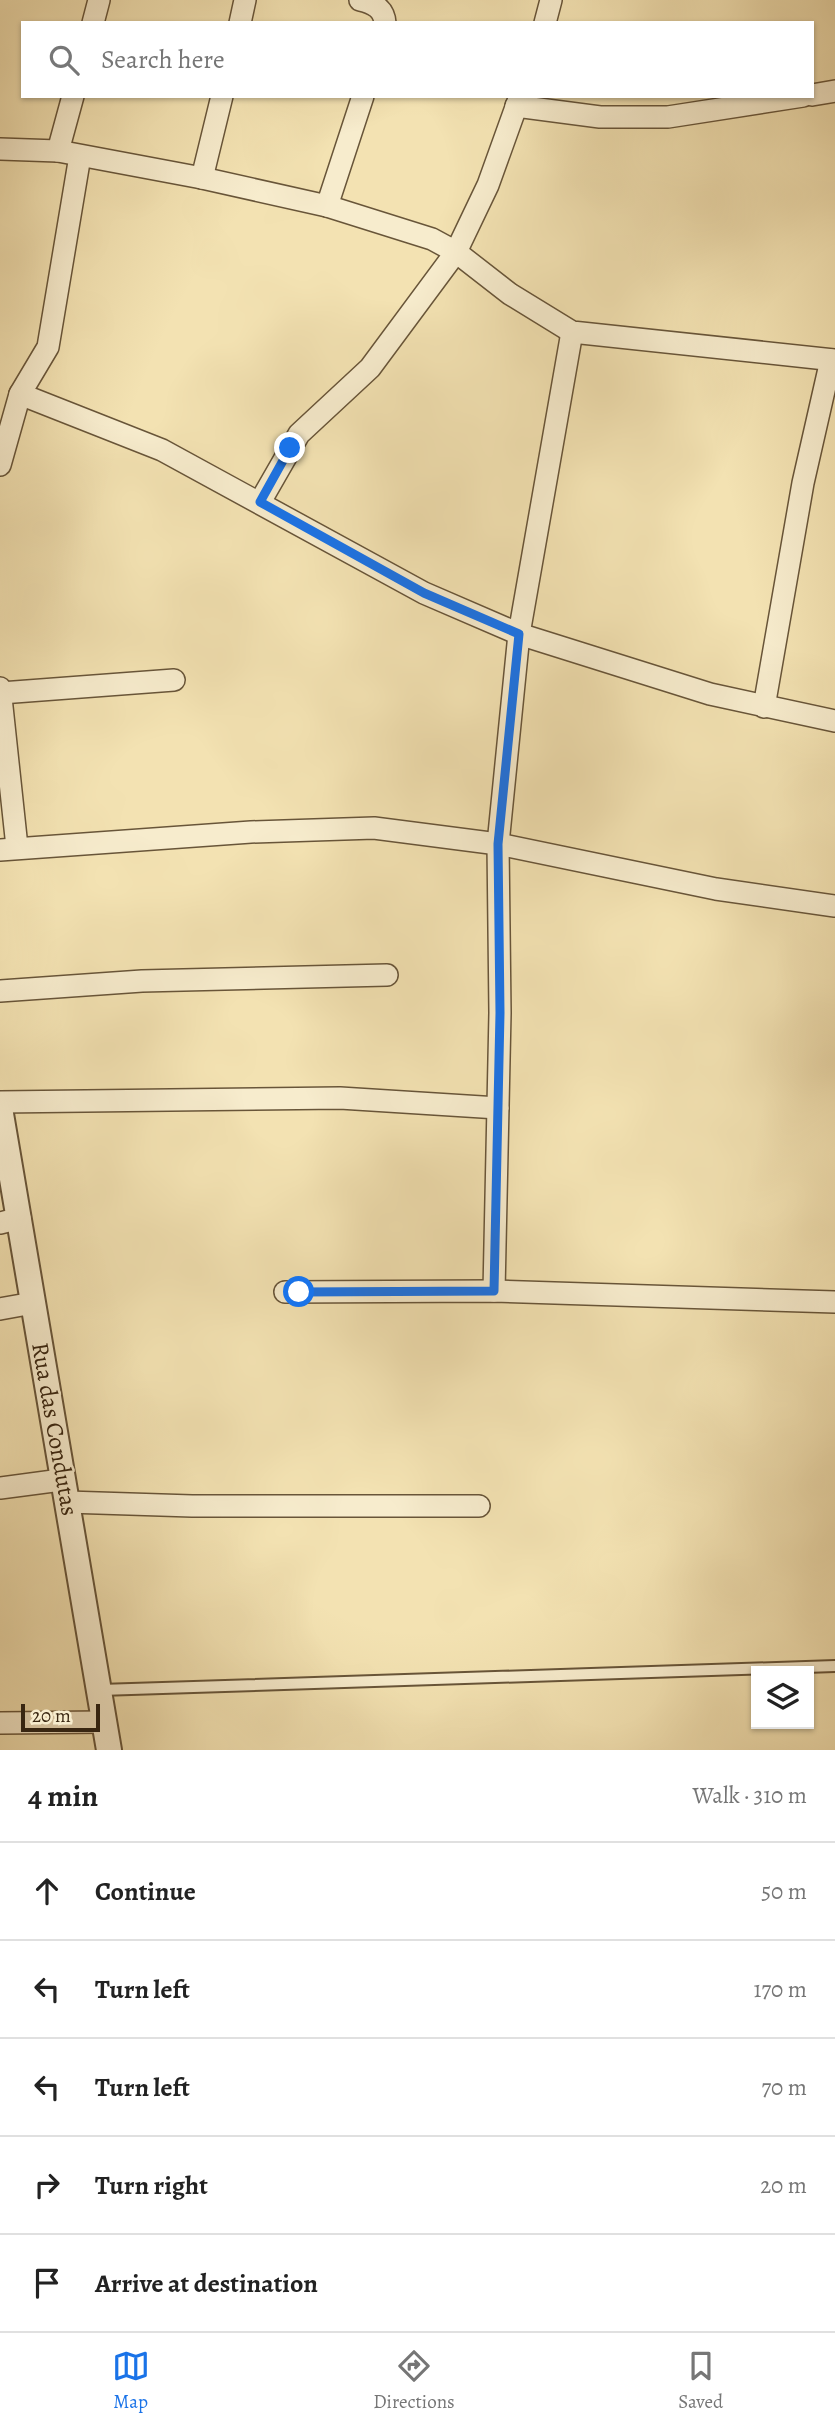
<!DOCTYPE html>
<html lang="en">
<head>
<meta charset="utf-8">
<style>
  :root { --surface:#fff; --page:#f6f6f6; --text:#222; --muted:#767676; --line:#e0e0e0; --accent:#1a73e8 }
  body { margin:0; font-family:Alegreya,serif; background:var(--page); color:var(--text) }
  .controls { position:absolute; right:21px; bottom:21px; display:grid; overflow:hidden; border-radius:0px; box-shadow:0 2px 5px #0004 }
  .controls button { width:63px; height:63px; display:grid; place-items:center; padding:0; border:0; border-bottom:2px solid var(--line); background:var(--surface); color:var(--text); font:35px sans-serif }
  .scale { position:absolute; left:21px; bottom:18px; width:79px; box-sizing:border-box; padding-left:7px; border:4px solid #392611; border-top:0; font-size:19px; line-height:24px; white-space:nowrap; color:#392611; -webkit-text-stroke:5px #f7eccd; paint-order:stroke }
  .stop { position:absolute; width:21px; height:21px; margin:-16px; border:5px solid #1a73e8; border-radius:50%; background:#fff }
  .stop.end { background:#1a73e8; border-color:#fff; box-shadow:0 2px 7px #0008 }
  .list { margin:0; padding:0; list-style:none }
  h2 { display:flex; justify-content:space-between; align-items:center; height:91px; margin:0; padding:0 28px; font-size:30px }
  h2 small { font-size:23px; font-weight:400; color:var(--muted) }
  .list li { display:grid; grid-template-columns:46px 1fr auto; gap:21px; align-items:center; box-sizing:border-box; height:98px; padding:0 28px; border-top:2px solid var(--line) }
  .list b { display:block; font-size:26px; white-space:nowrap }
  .list em { font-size:23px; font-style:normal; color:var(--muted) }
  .icon { flex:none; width:38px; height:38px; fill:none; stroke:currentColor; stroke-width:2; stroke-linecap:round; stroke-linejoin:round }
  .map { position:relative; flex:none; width:835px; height:1750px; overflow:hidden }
  .search { position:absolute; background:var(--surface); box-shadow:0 2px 5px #0004; left:21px; right:21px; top:21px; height:77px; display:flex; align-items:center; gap:18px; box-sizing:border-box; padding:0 24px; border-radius:0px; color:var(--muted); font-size:26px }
  .sheet { height:581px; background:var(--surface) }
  nav { display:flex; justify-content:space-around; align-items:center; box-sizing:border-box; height:98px; border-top:2px solid var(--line); background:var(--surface); font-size:19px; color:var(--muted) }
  nav a { display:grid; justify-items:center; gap:4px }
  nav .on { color:var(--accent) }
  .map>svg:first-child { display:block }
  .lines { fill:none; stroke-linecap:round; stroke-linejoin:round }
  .service-casing { stroke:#685539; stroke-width:14 }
  .minor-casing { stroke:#685539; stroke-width:24 }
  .tertiary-casing { stroke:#685539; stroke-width:28 }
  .service { stroke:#f7eccd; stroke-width:10 }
  .minor { stroke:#f7eccd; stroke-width:21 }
  .tertiary { stroke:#f7eccd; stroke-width:24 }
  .route { stroke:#1a73e8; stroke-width:9 }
  .labels { text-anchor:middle; stroke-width:5; stroke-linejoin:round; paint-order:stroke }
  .street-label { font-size:24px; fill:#392611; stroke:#f7eccd }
</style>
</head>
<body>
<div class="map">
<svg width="835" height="1750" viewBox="0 0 835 1750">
  <rect width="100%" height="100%" fill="#f3e2b2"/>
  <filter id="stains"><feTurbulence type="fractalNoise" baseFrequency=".00286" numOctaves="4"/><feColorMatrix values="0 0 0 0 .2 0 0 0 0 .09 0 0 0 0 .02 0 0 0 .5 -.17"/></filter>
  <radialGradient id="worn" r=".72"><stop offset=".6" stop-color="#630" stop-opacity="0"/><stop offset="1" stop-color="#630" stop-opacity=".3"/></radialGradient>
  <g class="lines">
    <g class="service-casing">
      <path id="service" d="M100,1690l735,-24"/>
    </g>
    <g class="minor-casing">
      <g id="minor">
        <path d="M360,0c14,3 24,9 25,23"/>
        <path d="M93,23l6,-23"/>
        <path d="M240,23l5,-23"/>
        <path d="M545,23l6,-23"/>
        <path d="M812,95l23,-4"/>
        <path d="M516,106l84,11h68l135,-21"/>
        <path d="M0,149l58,2 144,27 125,28 105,33 24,13 54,42 62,38 263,28"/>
        <path d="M58,151l15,-55"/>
        <path d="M80,156l-32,191 -28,47 142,56 262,143 95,41 191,60 125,27"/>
        <path d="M202,178l20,-82"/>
        <path d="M327,206l36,-110"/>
        <path d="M0,465l20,-71"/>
        <path d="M260,502l39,-68 71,-66 86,-116 32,-67 32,-89"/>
        <path d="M0,688l17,159"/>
        <path d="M1,693l173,-13"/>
        <path d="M764,707l39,-224 28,-123"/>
        <path d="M0,850l251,-18 123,-4 124,16 218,45 119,17"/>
        <path d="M0,991l142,-10 245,-6"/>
        <path d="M0,1102l340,-4 158,10"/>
        <path d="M0,1223l20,-5"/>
        <path d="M494,1291l6,-278 -2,-169 21,-210 53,-302"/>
        <path d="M285,1292l209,-1 341,11"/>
        <path d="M0,1309l33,-6"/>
        <path d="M0,1488l61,-8"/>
        <path d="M67,1502l125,4h287"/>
        <path d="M0,1723l104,-1"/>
      </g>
    </g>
    <g class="tertiary-casing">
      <path id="tertiary" d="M0,1108l109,642"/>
    </g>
    <use href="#service" class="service"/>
    <use href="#minor" class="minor"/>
    <use href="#tertiary" class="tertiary"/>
  </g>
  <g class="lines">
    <path class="route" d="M290,448l-30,54 164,91 95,41 -21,210 2,169 -6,278 -195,1"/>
  </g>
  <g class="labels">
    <g class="street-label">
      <text transform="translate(55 1429) rotate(80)" y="8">Rua das Condutas</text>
    </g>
  </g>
  <rect width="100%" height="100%" filter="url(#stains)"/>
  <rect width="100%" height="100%" fill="url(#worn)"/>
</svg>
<div class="controls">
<button><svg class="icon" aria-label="layers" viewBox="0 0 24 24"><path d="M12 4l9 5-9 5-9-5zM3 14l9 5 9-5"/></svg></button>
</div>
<div class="scale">20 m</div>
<div class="stop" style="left:299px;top:1292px"></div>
<div class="stop end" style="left:290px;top:448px"></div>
<div class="search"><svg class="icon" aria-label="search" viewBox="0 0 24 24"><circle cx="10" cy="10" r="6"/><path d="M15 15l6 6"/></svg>Search here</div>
</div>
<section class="sheet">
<h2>4 min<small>Walk · 310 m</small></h2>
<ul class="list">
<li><svg class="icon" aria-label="ahead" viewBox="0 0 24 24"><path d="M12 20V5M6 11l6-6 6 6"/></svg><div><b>Continue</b></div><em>50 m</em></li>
<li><svg class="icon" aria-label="left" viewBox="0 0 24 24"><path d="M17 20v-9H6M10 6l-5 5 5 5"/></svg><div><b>Turn left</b></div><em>170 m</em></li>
<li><svg class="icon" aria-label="left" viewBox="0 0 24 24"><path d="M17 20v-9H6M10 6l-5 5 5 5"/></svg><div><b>Turn left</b></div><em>70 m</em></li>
<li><svg class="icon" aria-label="right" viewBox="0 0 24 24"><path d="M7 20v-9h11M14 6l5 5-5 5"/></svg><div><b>Turn right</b></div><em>20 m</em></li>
<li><svg class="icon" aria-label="arrive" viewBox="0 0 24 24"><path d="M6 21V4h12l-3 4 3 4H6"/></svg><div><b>Arrive at destination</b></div></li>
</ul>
</section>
<nav>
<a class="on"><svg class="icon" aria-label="map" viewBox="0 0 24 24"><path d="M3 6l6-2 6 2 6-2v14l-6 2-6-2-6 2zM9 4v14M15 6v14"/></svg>Map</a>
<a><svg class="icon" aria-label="directions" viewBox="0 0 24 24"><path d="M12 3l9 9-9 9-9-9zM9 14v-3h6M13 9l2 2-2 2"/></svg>Directions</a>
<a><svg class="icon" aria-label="saved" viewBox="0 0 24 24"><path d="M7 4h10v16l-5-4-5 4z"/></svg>Saved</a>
</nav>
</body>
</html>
